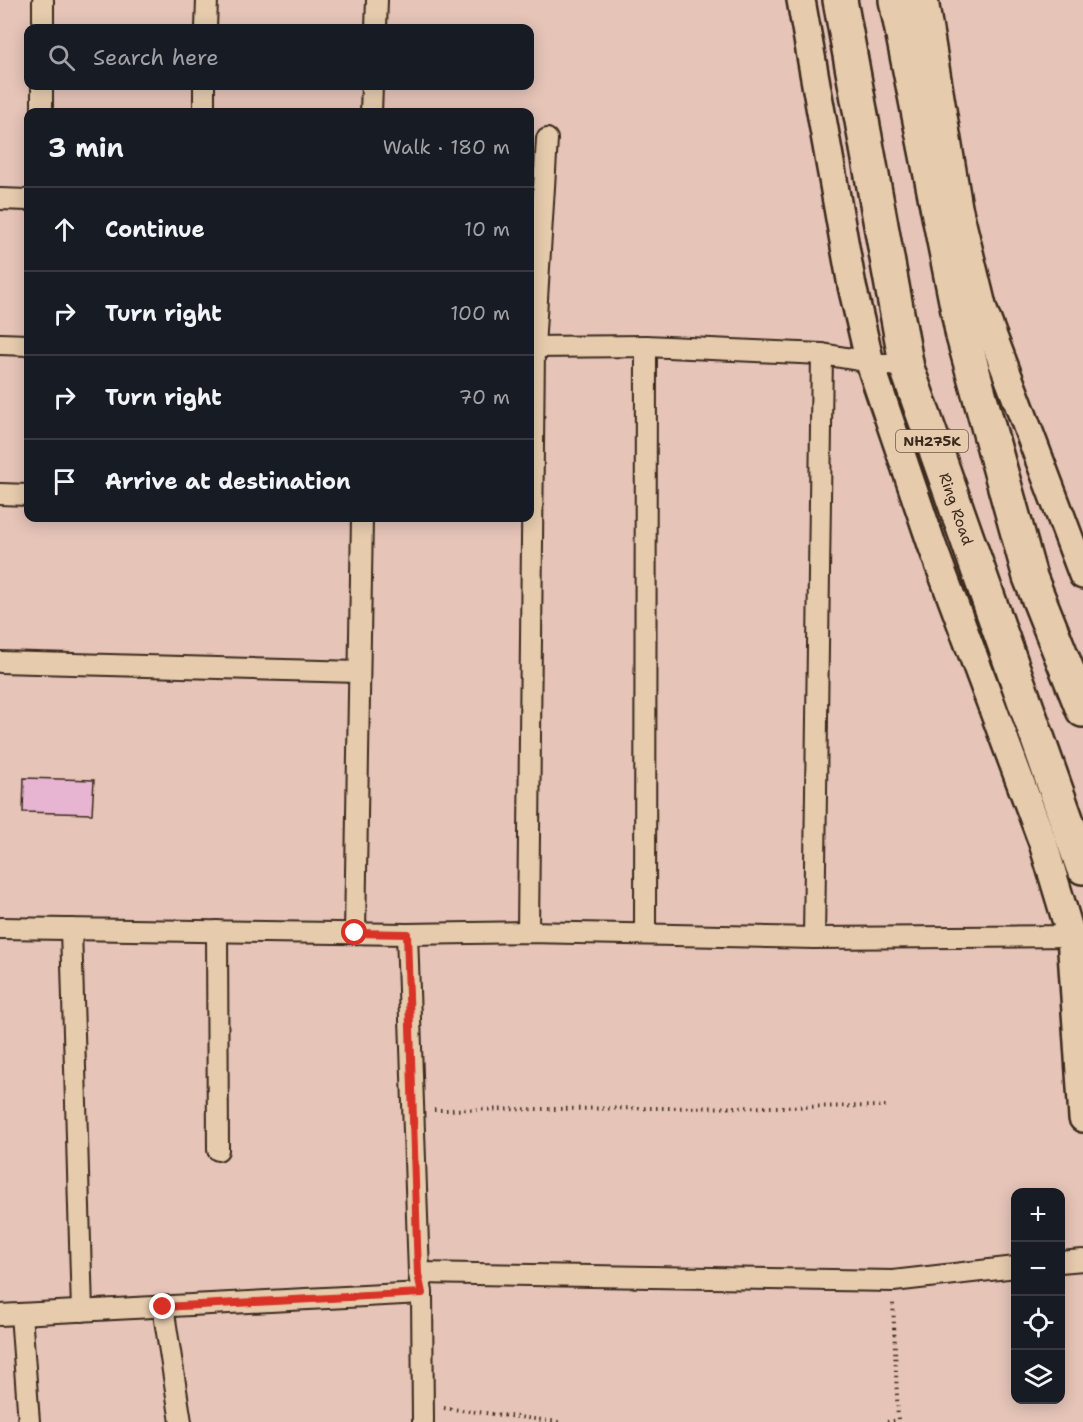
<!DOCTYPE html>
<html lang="en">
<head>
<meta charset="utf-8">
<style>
  :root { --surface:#171b24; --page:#242831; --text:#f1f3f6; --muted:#9ea1a6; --line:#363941 }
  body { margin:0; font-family:"Shantell Sans",sans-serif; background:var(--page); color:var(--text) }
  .controls { position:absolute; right:18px; bottom:18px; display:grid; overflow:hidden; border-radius:12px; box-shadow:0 3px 15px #0003 }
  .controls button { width:54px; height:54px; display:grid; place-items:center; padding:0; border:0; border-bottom:2px solid var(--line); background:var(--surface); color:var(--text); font:30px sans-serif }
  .stop { position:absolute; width:18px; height:18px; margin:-14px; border:4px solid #d93025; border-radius:50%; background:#fff }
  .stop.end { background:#d93025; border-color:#fff; box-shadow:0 2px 6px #0008 }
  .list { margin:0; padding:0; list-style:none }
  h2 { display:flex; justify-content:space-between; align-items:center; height:78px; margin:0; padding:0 24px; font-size:26px }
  h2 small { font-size:20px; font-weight:400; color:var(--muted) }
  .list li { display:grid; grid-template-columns:39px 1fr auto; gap:18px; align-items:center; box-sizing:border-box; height:84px; padding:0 24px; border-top:2px solid var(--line) }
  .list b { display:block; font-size:22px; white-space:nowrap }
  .list em { font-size:20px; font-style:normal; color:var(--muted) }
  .icon { flex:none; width:33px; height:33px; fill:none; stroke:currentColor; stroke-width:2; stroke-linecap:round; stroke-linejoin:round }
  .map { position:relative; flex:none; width:1083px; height:1422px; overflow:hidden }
  .search { position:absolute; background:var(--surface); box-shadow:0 3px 15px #0003; left:24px; top:24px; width:510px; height:66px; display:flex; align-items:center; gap:15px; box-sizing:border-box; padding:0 21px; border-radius:12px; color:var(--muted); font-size:22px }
  .panel { position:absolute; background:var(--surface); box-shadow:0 3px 15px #0003; left:24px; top:108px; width:510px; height:414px; border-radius:12px }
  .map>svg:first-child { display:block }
  .building { fill:#e7b4d1; stroke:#3b2a1e; stroke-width:1.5 }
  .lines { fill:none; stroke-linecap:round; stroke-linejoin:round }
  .street-casing { stroke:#3b2a1e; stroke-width:24 }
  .secondary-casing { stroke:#3b2a1e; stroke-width:32 }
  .highway-casing { stroke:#3b2a1e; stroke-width:38 }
  .path { stroke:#3b2a1e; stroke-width:4; stroke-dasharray:1.5 4.5; stroke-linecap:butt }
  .street { stroke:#e6cbad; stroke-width:20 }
  .secondary { stroke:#e6cbad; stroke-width:27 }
  .highway { stroke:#e6cbad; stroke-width:33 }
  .route { stroke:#d93025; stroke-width:8 }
  .labels { text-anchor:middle; stroke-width:5; stroke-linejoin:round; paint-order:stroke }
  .shield { fill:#e6cbad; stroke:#6e5a49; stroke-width:1.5 }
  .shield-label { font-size:14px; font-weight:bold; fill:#3b2a1e }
  .street-label { font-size:15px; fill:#3b2a1e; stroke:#e6cbad }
</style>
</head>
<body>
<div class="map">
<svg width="1083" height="1422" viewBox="0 0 1083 1422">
  <rect width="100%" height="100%" fill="#e6c4b8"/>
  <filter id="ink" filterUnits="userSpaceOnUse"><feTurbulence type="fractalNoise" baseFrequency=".0167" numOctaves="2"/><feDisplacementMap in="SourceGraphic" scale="12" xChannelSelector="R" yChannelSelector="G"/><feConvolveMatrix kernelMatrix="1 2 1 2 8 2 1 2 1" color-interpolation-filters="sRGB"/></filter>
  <g filter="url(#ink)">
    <path class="building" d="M24,778l70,2 -2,34 -69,-2z"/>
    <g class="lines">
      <g class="street-casing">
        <g id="street">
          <path d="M43,28v-28"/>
          <path d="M206,28l1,-28"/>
          <path d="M376,28l1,-28"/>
          <path d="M42,112v-26"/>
          <path d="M204,112v-26"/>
          <path d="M371,112l1,-26"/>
          <path d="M0,199l28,1"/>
          <path d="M0,344l28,1"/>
          <path d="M530,347l116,-1 176,8 85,14"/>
          <path d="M0,494l28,1"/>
          <path d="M0,662l359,10"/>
          <path d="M0,928l407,6 121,-2 286,6 269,-2"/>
          <path d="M71,929l11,382"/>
          <path d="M217,931l1,219"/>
          <path d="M528,932l6,-585 13,-208"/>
          <path d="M355,933l7,-415"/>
          <path d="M407,934l12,339 3,20 1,129"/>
          <path d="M645,934l1,-588"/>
          <path d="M814,938l8,-584"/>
          <path d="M1060,1262l23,-2"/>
          <path d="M419,1273l474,8 123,-14"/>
          <path d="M163,1307l18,115"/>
          <path d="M21,1314l8,108"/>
          <path d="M0,1315l422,-22"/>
        </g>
      </g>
      <g class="secondary-casing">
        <g id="secondary">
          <path d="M801,0l51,286 18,77 63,185 110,295 28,93 12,182"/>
          <path d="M924,0l34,207 25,103 100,265"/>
        </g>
      </g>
      <g class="highway-casing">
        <g id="highway">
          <path d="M840,0l67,368 176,499"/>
          <path d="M896,0l67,336 67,241 53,133"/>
        </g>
      </g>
      <g class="path">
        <path d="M434,1110l453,-4"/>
        <path d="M444,1408l115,14"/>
        <path d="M887,1422l11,-2 -5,-118"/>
      </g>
      <use href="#street" class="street"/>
      <use href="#secondary" class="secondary"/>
      <use href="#highway" class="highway"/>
    </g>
  </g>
  <g class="lines" filter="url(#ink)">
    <path class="route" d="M163,1307l259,-14 -4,-19 -11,-340 -52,-1"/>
  </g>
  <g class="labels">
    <rect class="shield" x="896" y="430" width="72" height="22" rx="4.5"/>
    <g class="shield-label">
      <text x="932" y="446">NH275K</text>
    </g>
    <g class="street-label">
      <text transform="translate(956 509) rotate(71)" y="5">Ring Road</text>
    </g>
  </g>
</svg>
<div class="controls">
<button>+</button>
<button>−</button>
<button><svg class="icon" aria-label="locate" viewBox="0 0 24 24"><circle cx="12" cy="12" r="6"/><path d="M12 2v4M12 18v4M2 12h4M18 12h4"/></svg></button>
<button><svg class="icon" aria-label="layers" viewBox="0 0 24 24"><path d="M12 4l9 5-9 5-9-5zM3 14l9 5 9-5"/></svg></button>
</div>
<div class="stop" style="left:355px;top:933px"></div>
<div class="stop end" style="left:163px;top:1307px"></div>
<div class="search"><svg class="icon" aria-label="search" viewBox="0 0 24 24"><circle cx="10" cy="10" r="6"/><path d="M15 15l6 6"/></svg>Search here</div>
<section class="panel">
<h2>3 min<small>Walk · 180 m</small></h2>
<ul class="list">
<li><svg class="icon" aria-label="ahead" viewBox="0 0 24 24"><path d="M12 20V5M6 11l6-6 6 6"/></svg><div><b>Continue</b></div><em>10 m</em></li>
<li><svg class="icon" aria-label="right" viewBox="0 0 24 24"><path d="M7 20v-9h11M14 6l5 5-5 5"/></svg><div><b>Turn right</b></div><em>100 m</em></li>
<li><svg class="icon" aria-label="right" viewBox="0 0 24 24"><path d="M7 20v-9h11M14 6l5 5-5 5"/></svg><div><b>Turn right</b></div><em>70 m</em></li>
<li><svg class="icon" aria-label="arrive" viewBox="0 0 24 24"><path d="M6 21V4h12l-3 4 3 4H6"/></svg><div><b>Arrive at destination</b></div></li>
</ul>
</section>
</div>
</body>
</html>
